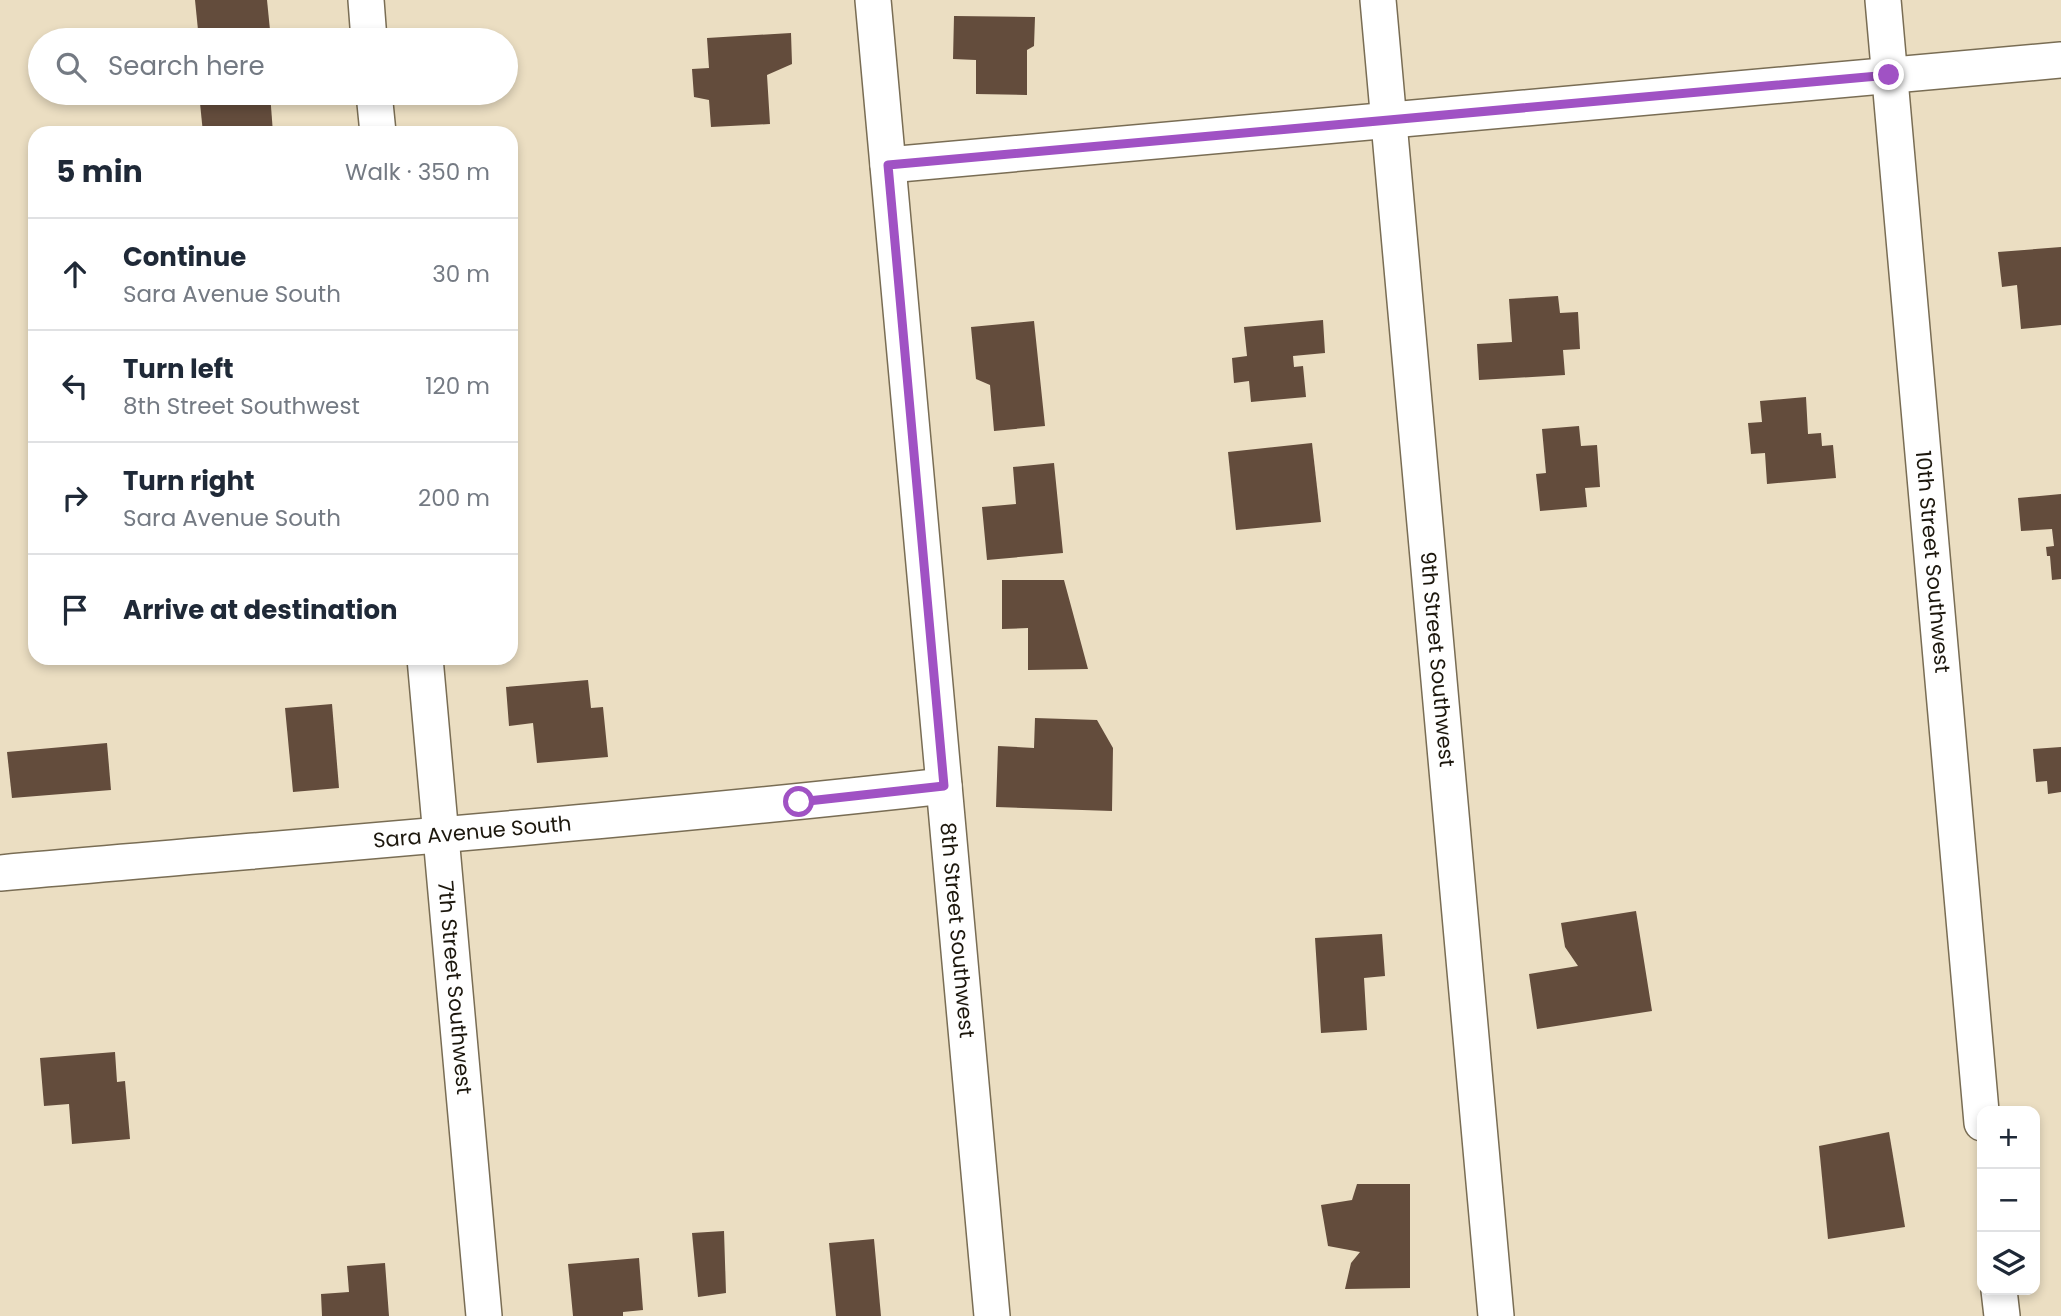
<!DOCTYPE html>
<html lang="en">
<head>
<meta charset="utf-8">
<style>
  :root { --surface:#fff; --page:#f6f6f7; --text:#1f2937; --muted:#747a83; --line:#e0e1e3 }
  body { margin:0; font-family:Poppins,sans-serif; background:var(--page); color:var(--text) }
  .controls { position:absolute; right:21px; bottom:21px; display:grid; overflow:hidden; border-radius:14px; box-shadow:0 4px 10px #0003 }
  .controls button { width:63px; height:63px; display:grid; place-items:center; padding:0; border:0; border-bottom:2px solid var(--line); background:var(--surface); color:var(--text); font:35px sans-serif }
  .stop { position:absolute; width:21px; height:21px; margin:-16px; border:5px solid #a052c4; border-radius:50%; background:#fff }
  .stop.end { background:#a052c4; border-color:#fff; box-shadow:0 2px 7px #0008 }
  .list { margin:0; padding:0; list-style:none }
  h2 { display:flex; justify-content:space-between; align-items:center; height:91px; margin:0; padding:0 28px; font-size:30px }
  h2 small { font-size:23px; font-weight:400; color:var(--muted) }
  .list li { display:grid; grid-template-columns:46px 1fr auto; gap:21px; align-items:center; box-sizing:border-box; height:112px; padding:0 28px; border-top:2px solid var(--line) }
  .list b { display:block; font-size:26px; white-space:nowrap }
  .list p { margin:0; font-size:23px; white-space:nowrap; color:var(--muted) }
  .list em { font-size:23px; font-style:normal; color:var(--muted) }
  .icon { flex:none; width:38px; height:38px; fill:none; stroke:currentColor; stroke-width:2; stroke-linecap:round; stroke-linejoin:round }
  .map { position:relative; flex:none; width:2061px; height:1316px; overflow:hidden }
  .search { position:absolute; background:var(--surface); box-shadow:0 4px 10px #0003; left:28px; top:28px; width:490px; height:77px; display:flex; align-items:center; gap:18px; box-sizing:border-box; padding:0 24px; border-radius:38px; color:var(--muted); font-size:26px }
  .panel { position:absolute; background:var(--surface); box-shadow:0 4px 10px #0003; left:28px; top:126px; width:490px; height:539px; border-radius:21px }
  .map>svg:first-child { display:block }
  .building { fill:#634c3c }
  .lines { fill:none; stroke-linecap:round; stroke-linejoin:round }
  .minor-casing { stroke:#796d54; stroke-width:38 }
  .minor { stroke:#fff; stroke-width:35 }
  .route { stroke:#a052c4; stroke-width:9 }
  .labels { text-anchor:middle; stroke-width:7; stroke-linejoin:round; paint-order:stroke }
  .street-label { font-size:21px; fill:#1c170d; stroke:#f9ebcf }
</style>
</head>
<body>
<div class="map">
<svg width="2061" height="1316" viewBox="0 0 2061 1316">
  <rect width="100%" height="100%" fill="#ebdec2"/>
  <g class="building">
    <path d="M195,0h72l4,40h-72z"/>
    <path d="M954,16l81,1 -1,29 -7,4v45l-51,-1v-34l-23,-1z"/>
    <path d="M791,33l1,31 -25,11 3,49 -59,3 -2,-27 -15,-3 -2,-28 17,-1 -2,-30z"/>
    <path d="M199,93h71l3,40h-70z"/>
    <path d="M2061,247v78l-40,4 -4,-44 -15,2 -4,-35z"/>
    <path d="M1558,296l2,17 18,-1 2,37 -17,1 2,25 -86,5 -2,-36 35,-2 -3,-43z"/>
    <path d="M1323,320l2,33 -32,3 1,11 9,-1 3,31 -55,5 -2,-21 -15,2 -2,-25 15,-2 -3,-29z"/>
    <path d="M1034,321l11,105 -51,5 -4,-46 -14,-6 -5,-52z"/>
    <path d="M1806,397l2,37 13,-1 1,13 11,-1 3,33 -69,6 -2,-31 -14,1 -3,-31 14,-1 -2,-21z"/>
    <path d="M1579,426l2,20 16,-1 3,42 -15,1 2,19 -47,4 -4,-37 10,-1 -4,-44z"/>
    <path d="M1312,443l9,79 -85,8 -8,-78z"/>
    <path d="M1054,463l9,90 -76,7 -5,-53 34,-3 -3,-37z"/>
    <path d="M2061,494v85l-9,1 -2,-24h-3l-1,-9 8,-1 -2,-17 -31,2 -3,-33z"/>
    <path d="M1002,580h62l24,89 -60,1v-42l-26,1z"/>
    <path d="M588,680l3,28 12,-1 5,50 -71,6 -4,-40 -24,3 -3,-39z"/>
    <path d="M332,704l7,84 -46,4 -8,-84z"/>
    <path d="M1035,718l62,2 16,28 -1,63 -116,-4 2,-61 36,2z"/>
    <path d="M107,743l4,47 -99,8 -5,-46z"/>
    <path d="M2061,747v45l-13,2 -1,-13 -11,1 -3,-33z"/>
    <path d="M1636,911l16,100 -115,18 -8,-55 49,-8 -13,-19 -4,-24z"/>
    <path d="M1382,934l3,42 -21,2 3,52 -46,3 -6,-95z"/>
    <path d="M115,1052l2,30 8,-1 5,58 -58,5 -3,-40 -25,2 -4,-48z"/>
    <path d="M1889,1132l16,95 -77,12 -9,-93z"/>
    <path d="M1357,1184h53v104l-65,1 6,-26 9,-11 -32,-6 -7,-41 31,-5z"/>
    <path d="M724,1231l2,62 -28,4 -6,-64z"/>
    <path d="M874,1239l7,77h-45l-7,-73z"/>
    <path d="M639,1258l4,52 -20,2v4h-50l-5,-52z"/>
    <path d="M385,1263l4,53h-67l-1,-22 28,-2 -2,-26z"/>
  </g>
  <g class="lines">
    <g class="minor-casing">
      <g id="minor">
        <path d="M366,0l3,40"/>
        <path id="s1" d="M873,0l119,1316"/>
        <path id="s2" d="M1378,0l118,1316"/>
        <path id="s3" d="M1883,0l99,1123"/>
        <path d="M374,93l4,40"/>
        <path d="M888,165l1173,-105"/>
        <path id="s4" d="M425,658l59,658"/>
        <path id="s5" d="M0,873c315,-28 630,-52 944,-87"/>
        <path d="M1999,1290l3,26"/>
      </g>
    </g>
    <use href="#minor" class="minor"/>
  </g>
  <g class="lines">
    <path class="route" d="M799,802l145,-16 -56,-621 1001,-90"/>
  </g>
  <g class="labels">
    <g class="street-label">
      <text dy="7" stroke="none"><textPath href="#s3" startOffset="564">10th Street Southwest</textPath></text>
      <text dy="7" stroke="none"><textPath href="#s2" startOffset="662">9th Street Southwest</textPath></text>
      <text dy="7" stroke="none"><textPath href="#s5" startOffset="474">Sara Avenue South</textPath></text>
      <text dy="7" stroke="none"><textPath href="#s1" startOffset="934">8th Street Southwest</textPath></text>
      <text dy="7" stroke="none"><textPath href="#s4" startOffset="331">7th Street Southwest</textPath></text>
    </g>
  </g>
</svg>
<div class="controls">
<button>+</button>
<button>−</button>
<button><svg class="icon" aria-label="layers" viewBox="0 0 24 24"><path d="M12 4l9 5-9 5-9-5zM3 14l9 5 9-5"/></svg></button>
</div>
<div class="stop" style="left:799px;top:802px"></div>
<div class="stop end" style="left:1889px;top:75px"></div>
<div class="search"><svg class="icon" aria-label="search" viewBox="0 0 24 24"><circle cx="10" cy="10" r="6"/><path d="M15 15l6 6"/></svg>Search here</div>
<section class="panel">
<h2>5 min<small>Walk · 350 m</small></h2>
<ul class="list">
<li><svg class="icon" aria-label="ahead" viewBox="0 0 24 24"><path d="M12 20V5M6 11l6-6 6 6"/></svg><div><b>Continue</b><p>Sara Avenue South</p></div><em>30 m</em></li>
<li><svg class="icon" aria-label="left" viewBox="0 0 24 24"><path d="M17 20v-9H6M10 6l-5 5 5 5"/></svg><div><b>Turn left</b><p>8th Street Southwest</p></div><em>120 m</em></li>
<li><svg class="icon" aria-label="right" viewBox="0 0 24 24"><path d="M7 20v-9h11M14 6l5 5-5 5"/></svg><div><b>Turn right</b><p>Sara Avenue South</p></div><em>200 m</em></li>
<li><svg class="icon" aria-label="arrive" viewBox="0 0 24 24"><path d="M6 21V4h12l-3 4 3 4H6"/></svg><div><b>Arrive at destination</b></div></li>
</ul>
</section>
</div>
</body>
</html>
